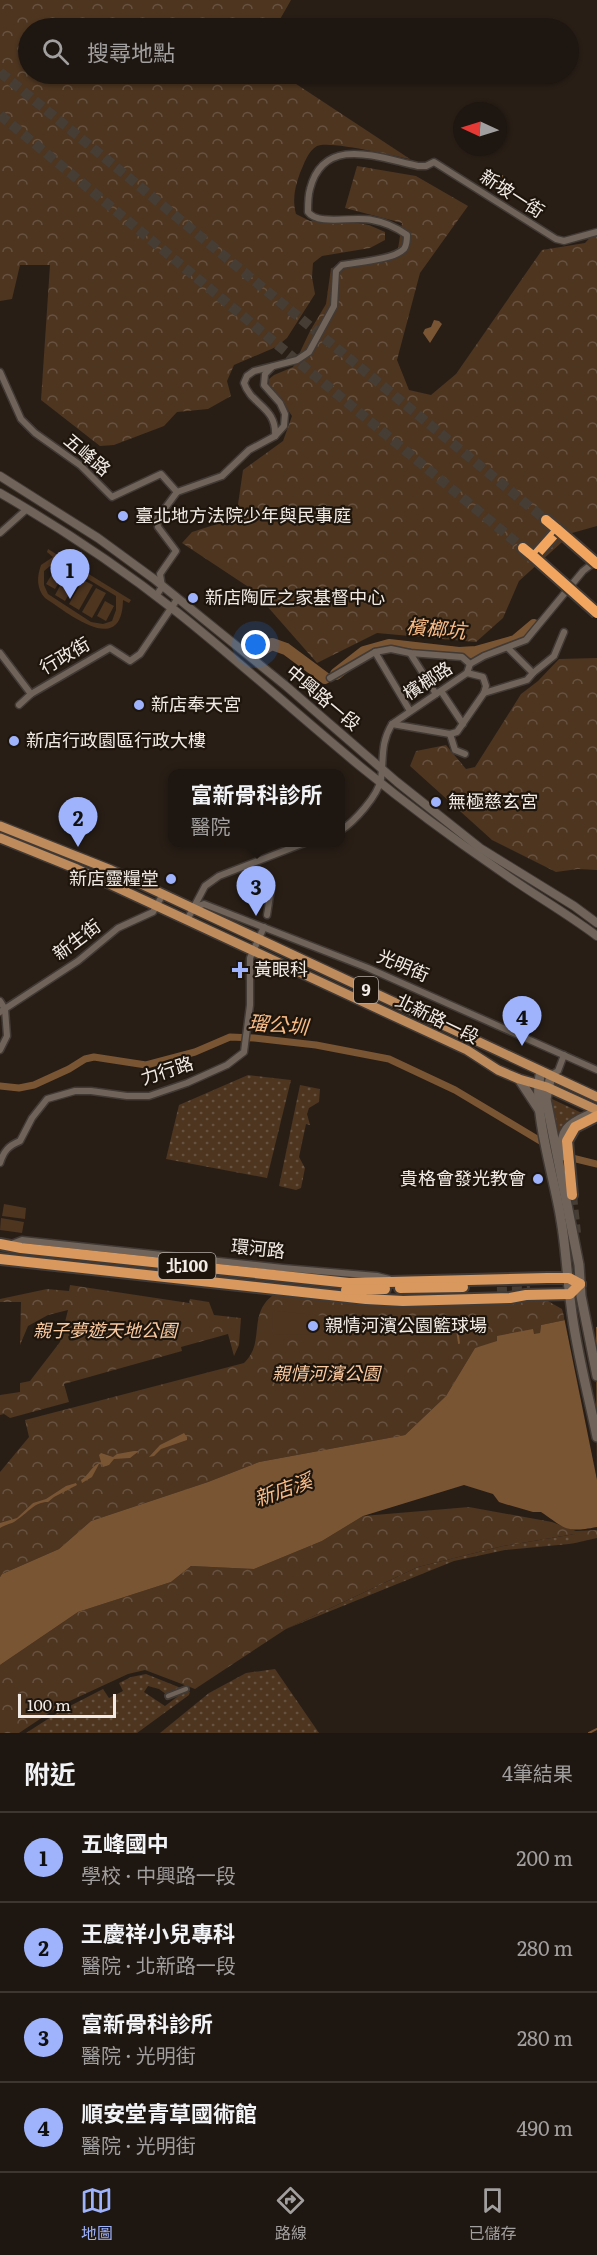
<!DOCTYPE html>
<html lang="zh-TW">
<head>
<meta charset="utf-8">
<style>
  :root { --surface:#1e1610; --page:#261f19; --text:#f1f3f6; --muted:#a19f9f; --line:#3c3530; --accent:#9fb3fd }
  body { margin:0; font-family:Literata,"Noto Sans TC",serif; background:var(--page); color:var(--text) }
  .compass { position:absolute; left:453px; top:102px; width:54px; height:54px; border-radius:50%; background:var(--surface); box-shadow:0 2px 4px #0004; rotate:274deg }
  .scale { position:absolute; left:18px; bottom:15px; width:98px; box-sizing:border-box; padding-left:6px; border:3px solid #f2ebe5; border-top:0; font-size:16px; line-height:21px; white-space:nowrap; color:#f2ebe5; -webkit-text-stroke:4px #1e150d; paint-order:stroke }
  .you { position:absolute; left:256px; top:645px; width:21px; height:21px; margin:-15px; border:4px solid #fff; border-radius:50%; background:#1a73e8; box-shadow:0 0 0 9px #1a73e833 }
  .badge { display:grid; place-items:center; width:39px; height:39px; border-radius:50%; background:var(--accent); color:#111; font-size:20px; font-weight:700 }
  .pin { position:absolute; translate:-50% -50px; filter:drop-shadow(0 2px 3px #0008) }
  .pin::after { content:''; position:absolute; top:32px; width:21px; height:18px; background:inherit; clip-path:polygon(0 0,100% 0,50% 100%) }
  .popup { position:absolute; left:168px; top:769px; width:177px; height:78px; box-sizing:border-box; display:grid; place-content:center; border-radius:12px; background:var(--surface); filter:drop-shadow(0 2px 4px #0005); font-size:20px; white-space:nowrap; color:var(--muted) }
  .popup b { font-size:22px; color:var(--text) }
  .popup::after { content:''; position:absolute; left:50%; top:100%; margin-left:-12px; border:12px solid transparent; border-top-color:var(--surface) }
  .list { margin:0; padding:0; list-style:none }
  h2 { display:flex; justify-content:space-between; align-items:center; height:78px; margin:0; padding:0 24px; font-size:26px }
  h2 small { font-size:20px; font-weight:400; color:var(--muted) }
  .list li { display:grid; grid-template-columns:39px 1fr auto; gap:18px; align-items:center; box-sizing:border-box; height:90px; padding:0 24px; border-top:2px solid var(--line) }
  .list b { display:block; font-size:22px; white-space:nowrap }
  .list p { margin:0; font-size:20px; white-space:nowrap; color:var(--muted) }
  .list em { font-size:20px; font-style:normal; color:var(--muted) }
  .icon { flex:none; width:33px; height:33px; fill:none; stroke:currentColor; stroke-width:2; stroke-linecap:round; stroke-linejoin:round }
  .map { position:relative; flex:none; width:597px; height:1733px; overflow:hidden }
  .search { position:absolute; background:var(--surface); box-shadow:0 2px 4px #0004; left:18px; right:18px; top:18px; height:66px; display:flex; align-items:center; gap:15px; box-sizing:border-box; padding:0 21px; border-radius:33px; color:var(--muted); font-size:22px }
  .sheet { height:438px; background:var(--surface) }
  nav { display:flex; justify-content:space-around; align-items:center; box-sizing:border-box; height:84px; border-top:2px solid var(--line); background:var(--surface); font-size:16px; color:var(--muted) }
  nav a { display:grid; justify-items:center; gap:3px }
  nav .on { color:var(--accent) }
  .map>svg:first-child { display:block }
  .grass { fill:url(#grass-dots) }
  .forest { fill:url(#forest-crowns) }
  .pitch { fill:#4d3520; fill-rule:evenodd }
  .water { fill:#7a5534 }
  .pier { fill:#281e16 }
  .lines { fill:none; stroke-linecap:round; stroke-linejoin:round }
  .stream { stroke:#7a5534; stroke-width:2 }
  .canal { stroke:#7a5534; stroke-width:7 }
  .river { stroke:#7a5534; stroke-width:12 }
  .trunk-tunnel { stroke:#463d35; stroke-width:10; stroke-dasharray:10 5; stroke-linecap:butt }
  .motorway-tunnel { stroke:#463d35; stroke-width:10; stroke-dasharray:10 5; stroke-linecap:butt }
  .pedestrian-casing { stroke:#423a35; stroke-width:8 }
  .minor-casing { stroke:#423a35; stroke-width:9 }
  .tertiary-casing { stroke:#423a35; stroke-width:10 }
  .secondary-casing { stroke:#423a35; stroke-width:12 }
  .primary-casing { stroke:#423a35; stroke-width:12 }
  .trunk-casing { stroke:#423a35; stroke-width:14 }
  .motorway-casing { stroke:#423a35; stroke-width:14 }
  .pedestrian { stroke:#70645a; stroke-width:4.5 }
  .minor { stroke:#70645a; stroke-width:6 }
  .tertiary { stroke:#70645a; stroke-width:8 }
  .secondary { stroke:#70645a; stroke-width:9 }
  .primary { stroke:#be8b5d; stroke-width:9 }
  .trunk { stroke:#d8985e; stroke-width:10 }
  .motorway { stroke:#f2a55f; stroke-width:10 }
  .motorway-bridge-casing { stroke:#423a35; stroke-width:14; stroke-linecap:butt }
  .motorway-bridge { stroke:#f2a55f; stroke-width:10 }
  .poi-dot { fill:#9fb3fd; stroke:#1e150d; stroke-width:2 }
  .labels { text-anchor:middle; stroke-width:4.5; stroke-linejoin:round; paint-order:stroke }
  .shield { fill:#1e150d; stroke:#b2aba4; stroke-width:1.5 }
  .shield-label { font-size:16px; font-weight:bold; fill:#f2ebe5 }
  .street-label { font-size:18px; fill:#f2ebe5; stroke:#1e150d }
  .poi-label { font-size:18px; fill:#f2ebe5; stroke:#1e150d; text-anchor:start }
  .park-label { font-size:18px; font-style:italic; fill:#fbcaa0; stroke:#1e150d }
  .water-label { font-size:20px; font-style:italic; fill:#f9bc87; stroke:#1e150d }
</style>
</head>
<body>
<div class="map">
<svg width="597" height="1733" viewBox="0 0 597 1733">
  <defs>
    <pattern id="grass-dots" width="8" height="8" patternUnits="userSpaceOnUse" patternTransform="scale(1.5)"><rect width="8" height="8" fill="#4d3520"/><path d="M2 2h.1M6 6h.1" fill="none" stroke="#675240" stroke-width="1.8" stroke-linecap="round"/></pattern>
    <pattern id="forest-crowns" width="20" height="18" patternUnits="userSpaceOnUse" patternTransform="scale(1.5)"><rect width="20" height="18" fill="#4d3520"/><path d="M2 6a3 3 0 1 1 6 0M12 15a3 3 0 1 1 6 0" fill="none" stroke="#675240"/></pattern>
  </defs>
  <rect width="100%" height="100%" fill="#281e16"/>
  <g class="grass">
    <path d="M248,1075l43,5 -24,98 -101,-19 13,-54z"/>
    <path d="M300,1085l20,4 -1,13 -10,6 -2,6 3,11 -4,-1 -7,33 6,11 -4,20 -5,2 -17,-4z"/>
    <path d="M550,1098l36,17 -27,24z"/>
    <path d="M575,1534v9l-6,1 -64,6 -51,11 -168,68 132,-62 85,-21z"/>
    <path d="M275,1669l44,64h-159l49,-40 37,-20z"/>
    <path d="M146,1674l35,14 -11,9 -11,-8 -11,-3 -4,6 21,14 21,-16 4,2 -1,3 -52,38h-111l36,-23 41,-21 6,9 14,-7 -4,-8 12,-6z"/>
  </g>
  <g class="forest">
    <path d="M0,0h291l-16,28h-247v46h253l129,85c-17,-3 -80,-19 -93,-13 -9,5 -13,18 -17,27 -5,14 -8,26 -4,41l14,7 32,-1 27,5 16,7v8l-15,8 -48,8 -9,7 -1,14 3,17 -28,44 -11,9 -42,18 -7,16 4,15 -23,13 -31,3 -13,14 -50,19 -14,1 -59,-46 9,-135h-30l-8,34 -12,2z"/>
    <path d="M357,166l59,10 52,30 -48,67 -23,87 12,30 22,5 25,-21 86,-124 43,-7 12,-13v296l-25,7 -53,48 -16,37 -27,24 -99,-9 -60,30 -64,-73 -71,-47 10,-11 44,-14 7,-48 40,-29 9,-25 -15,-22 -8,-8v-7l5,-4 19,-8 17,-36 16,-27 5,-36 48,-7 19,-12 4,-26 -57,-15z"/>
    <path d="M597,658v212l-19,-1 -22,3 -64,-32 -82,-74 6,-15 30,-6 20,24 9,-2 46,-73 17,-13 21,-22z"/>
    <path d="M70,1285l119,18 1,-4 19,3 5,13 27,3 -2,27 -5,11 -6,-22 -47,13 1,4 -118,33 5,18 -59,16 -6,-4 -4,1v-20l20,-3v-9l10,-2 30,-39 8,-32 -20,5 -20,11 -8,19 1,-43h-21v-3l47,-10 22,2z"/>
    <path d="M273,1295l132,9 141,-4 16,9 3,11 -24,5 -1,8 -3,3 -62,12 -29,48 -41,39 -146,27 -51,20 -117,39 -32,28 -57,25 -2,3v-105l29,-35 -4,-17 219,-57c22,-21 3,-48 29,-68z"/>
    <path d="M469,1507l83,15 24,9 21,-1v8l-22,5v-9l-72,12 -85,21 -132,62 -91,60 -50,-19 -17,4 -67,31 -42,28h-19v-68l78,-53 93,-30 20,-16 63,3 68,-28 41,-25z"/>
  </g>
  <g class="pitch">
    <path d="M48,549l83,51 -2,3 -6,-3c-1,58 -55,13 -78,-2 -9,-10 -8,-22 -4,-33l12,-8 -6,-5zM55,562h4l57,34v14l-4,11 -9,3 -12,-2 -43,-28 -4,-9v-14z"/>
    <path d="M55,569l9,5 -9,15 -9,-5z"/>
    <path d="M68,571l11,5 -14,25 -10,-6z"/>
    <path d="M83,580l10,5 -14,25 -10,-6z"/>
    <path d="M96,588l10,5 -14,25 -10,-6z"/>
    <path d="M105,601l9,5 -8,15 -9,-5z"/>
    <path d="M4,1204l22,4 -1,11 -23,-3z"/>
    <path d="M1,1218l23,4 -2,11 -22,-3z"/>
    <path d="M277,1311l77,8 -1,17 -81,-2 1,-20z"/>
    <path d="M450,1317v7l-87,13 1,-19z"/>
  </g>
  <g class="water">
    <path d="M503,175l3,13 -11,2 -4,-9h3l-1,-4z"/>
    <path d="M434,320l5,1 3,3 -12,19 -7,-10 2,-4 6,-2z"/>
    <path d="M565,1320l32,7v200c-32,6 -31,2 -56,-15h-8l-28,-8 -6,-2 -6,-8 -29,-9 -101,31 -41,25 -68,28 -63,-3 -20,16 -93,30 -78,53v-88l2,-3 57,-25 32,-28 117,-39 51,-20 146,-27 41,-39 29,-48 22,-7v-5l36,-7 1,5 6,-1 1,-8z"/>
    <path d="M184,1433l3,4v3l-26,9 -7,7 -5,1 11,-12z"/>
    <path d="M134,1451h5l-9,7 -16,1 -5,6 -6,2 -1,-3h-3l-7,13 -10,6 -1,-3c8,-5 11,-15 20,-18l-2,-7 2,-2 12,4 4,-3z"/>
    <path d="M76,1483l1,2 -23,12 -6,5c-14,0 -19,10 -30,17 -5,5 -12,5 -18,9v-5l17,-5 16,-15 13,-4 20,-13z"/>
  </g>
  <path class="pier" d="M564,1317l32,7 1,156z"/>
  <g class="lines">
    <g class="stream">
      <path d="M457,1330l2,13"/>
      <path d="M589,1733l8,-4"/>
    </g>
    <g class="canal">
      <path d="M0,1086l19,2 15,-3 35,-16 16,-10 9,-2 52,8 49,-13 35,-15 24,1 62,7 73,14 66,31 87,52"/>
      <path d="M572,1158l25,6"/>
    </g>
    <g class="river">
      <path d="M258,652l14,-8 14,5 39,29"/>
      <path d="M336,674l28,-22 25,-7 70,8 17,-1 39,-11 19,-16"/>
    </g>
    <g class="trunk-tunnel">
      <path d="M572,1195l4,38"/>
      <path d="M497,1292l33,-1"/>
    </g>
    <g class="motorway-tunnel">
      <path d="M0,72l546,448"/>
      <path d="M0,115l523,433"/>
    </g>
    <g class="pedestrian-casing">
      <path id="pedestrian" d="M168,1696l18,-7"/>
    </g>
    <g class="minor-casing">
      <g id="minor">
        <path d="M0,372l21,47 14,14 45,32 32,32 49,-23 16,18"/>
        <path d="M275,436c2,-29 -24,-31 -31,-53l3,-7 7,-5 43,-11 12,-8 25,-46 2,-35 6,-6c15,-3 51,-5 62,-16 3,-4 3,-9 3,-14 -10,-7 -23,-13 -35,-15 -18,-4 -54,6 -64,-8 0,-7 0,-16 2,-23 14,-55 69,-31 108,-23h8l8,-4 122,77 8,2 33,-9"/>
        <path d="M0,533l27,-24"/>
        <path d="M156,596l6,-9 -2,-13 16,-23 -18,-24 -1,-8 20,-27 45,-16 27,-26 26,-14 9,-10 1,-12 -5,-11 -16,-18 1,-11 7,-7"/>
        <path d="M508,648l25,25 21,-17 10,-24"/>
        <path d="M375,652l35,59"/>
        <path d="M0,653l31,41"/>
        <path d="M410,653l26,41"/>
        <path d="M467,673l16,4 3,9 -2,7"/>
        <path d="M330,678l45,-26 16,-3 19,4 52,4 8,7"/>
        <path d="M441,691l22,33"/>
        <path d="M19,705l12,-11 79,-46 20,13 10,-7 38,-56"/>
        <path d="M392,724l58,10 7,-2 27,-39 43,-13 6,-7"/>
        <path d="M450,734l5,16 10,4"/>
        <path d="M340,831c14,-9 38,-35 41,-52 3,-21 -1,-35 11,-55l75,-51 3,-9 14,-8 42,-16 57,-69 14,-11"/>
        <path d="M193,908l11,-4 164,64 229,102"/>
        <path d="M267,915l4,-26"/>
        <path d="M187,920l18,-34 14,-10 88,-34"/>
        <path d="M0,1001l5,8 2,27 -7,14"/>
        <path d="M0,1012l78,-51 40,-33 35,-16 10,-18"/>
        <path d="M551,1075l7,-4 6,-16"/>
        <path d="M0,1163c4,-12 8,-17 20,-22l12,-23 15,-19 28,-8h16l36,5h22l38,-13 40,-18 17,-13 6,-47v-47l14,-31"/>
        <path d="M9,1245l13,-5 261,28 94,8 12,3"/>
      </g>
    </g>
    <g class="tertiary-casing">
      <g id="tertiary">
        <path d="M0,476l98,62 56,41 132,107 111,96 83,66 94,58 23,17"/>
        <path d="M0,493c61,35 121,75 177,119 63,50 122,104 184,155 44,36 91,71 138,103 32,23 66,42 98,66"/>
      </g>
    </g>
    <g class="secondary-casing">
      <g id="secondary">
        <path d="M541,1071c-10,37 14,108 20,149 5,28 6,57 10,86 5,44 17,87 26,131"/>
        <path d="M551,1075l-5,24 33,166 2,31 16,80"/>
        <path d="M519,1079l21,32"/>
        <path d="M562,1156c-3,-25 6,-32 27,-41"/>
      </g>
    </g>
    <g class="primary-casing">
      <g id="primary">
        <path d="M0,826l111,44 486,227"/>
        <path d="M0,838l77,31 390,181 31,20 21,9 28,8 50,23"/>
      </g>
    </g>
    <g class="trunk-casing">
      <g id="trunk">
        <path d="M572,1195l-5,-54 8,-14 22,-11"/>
        <path d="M0,1244l21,4 328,35 198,-5h22l11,6"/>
        <path d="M0,1259l366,40 37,2 107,-3 16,-3 44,-1 10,-10"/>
        <path d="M400,1288l63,-1"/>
        <path d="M346,1290l39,-1"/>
      </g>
    </g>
    <g class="motorway-casing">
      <path id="motorway" d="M523,548l11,9 24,-27 -12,-10"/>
    </g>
    <use href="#pedestrian" class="pedestrian"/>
    <use href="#minor" class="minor"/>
    <use href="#tertiary" class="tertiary"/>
    <use href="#secondary" class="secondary"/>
    <use href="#primary" class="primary"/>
    <use href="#trunk" class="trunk"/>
    <use href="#motorway" class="motorway"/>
    <g class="motorway-bridge-casing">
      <g id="motorway-bridge">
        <path d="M558,530l39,34"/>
        <path d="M534,557l63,56"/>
      </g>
    </g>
    <use href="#motorway-bridge" class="motorway-bridge"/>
  </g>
  <g class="poi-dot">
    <circle cx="123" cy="516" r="6"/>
    <circle cx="193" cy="598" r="6"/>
    <circle cx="139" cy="705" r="6"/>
    <circle cx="14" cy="741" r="6"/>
    <circle cx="436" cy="802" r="6"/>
    <circle cx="171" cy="879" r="6"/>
    <path d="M237 961h6v6h6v6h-6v6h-6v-6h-6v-6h6z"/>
    <circle cx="538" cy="1179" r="6"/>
    <circle cx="313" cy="1326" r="6"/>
  </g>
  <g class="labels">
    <g class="shield">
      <rect x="354" y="977" width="24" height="26" rx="4.5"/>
      <rect x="158.5" y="1253" width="57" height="26" rx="4.5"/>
    </g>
    <g class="shield-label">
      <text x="366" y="996">9</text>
      <text x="187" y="1272">北100</text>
    </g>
    <g class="street-label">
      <text transform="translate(512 194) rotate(33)" y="6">新坡一街</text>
      <text transform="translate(87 455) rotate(40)" y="6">五峰路</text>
      <text transform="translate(65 656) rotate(-30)" y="6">行政街</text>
      <text transform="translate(428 681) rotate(-33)" y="6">檳榔路</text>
      <text transform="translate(323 698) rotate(40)" y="6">中興路一段</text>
      <text transform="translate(77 940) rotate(-37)" y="6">新生街</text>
      <text transform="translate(403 966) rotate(23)" y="6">光明街</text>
      <text transform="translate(437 1019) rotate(26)" y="6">北新路一段</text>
      <text transform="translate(167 1071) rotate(-18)" y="6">力行路</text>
      <text transform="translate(258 1249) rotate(6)" y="6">環河路</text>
    </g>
    <g class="poi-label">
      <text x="135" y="522">臺北地方法院少年與民事庭</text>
      <text x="205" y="604">新店陶匠之家基督中心</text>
      <text x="151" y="711">新店奉天宮</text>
      <text x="26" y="747">新店行政園區行政大樓</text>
      <text x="448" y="808">無極慈玄宮</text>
      <text x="159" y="885" text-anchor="end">新店靈糧堂</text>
      <text x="254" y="976">黃眼科</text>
      <text x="526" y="1185" text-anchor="end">貴格會發光教會</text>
      <text x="325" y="1332">親情河濱公園籃球場</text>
    </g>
    <g class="park-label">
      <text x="105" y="1337">親子夢遊天地公園</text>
      <text x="326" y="1380">親情河濱公園</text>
    </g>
    <g class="water-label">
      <text transform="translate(436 629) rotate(5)" y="7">檳榔坑</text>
      <text transform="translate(278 1025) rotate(5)" y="7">瑠公圳</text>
      <text transform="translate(283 1490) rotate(-19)" y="7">新店溪</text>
    </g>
  </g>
</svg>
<svg class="compass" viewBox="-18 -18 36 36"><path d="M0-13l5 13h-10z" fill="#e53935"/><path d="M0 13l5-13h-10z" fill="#a19f9f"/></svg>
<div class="scale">100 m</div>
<div class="you"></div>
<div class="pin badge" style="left:70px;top:599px">1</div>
<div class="pin badge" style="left:78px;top:847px">2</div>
<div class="pin badge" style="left:256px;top:916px">3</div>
<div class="popup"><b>富新骨科診所</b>醫院</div>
<div class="pin badge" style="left:522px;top:1046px">4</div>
<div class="search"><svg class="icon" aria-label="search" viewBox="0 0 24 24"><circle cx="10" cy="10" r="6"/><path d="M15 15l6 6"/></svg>搜尋地點</div>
</div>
<section class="sheet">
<h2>附近<small>4筆結果</small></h2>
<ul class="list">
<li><span class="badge">1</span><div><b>五峰國中</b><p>學校 · 中興路一段</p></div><em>200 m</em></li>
<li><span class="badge">2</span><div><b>王慶祥小兒專科</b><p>醫院 · 北新路一段</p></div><em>280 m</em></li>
<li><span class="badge">3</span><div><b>富新骨科診所</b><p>醫院 · 光明街</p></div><em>280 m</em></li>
<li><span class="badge">4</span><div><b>順安堂青草國術館</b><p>醫院 · 光明街</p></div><em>490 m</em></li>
</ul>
</section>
<nav>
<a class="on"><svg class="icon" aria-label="map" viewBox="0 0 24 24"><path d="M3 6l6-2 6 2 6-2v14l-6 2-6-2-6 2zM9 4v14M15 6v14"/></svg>地圖</a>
<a><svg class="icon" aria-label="directions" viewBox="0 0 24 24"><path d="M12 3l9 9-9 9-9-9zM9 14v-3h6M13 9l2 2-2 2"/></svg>路線</a>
<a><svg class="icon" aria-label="saved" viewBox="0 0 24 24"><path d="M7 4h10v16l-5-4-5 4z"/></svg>已儲存</a>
</nav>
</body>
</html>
